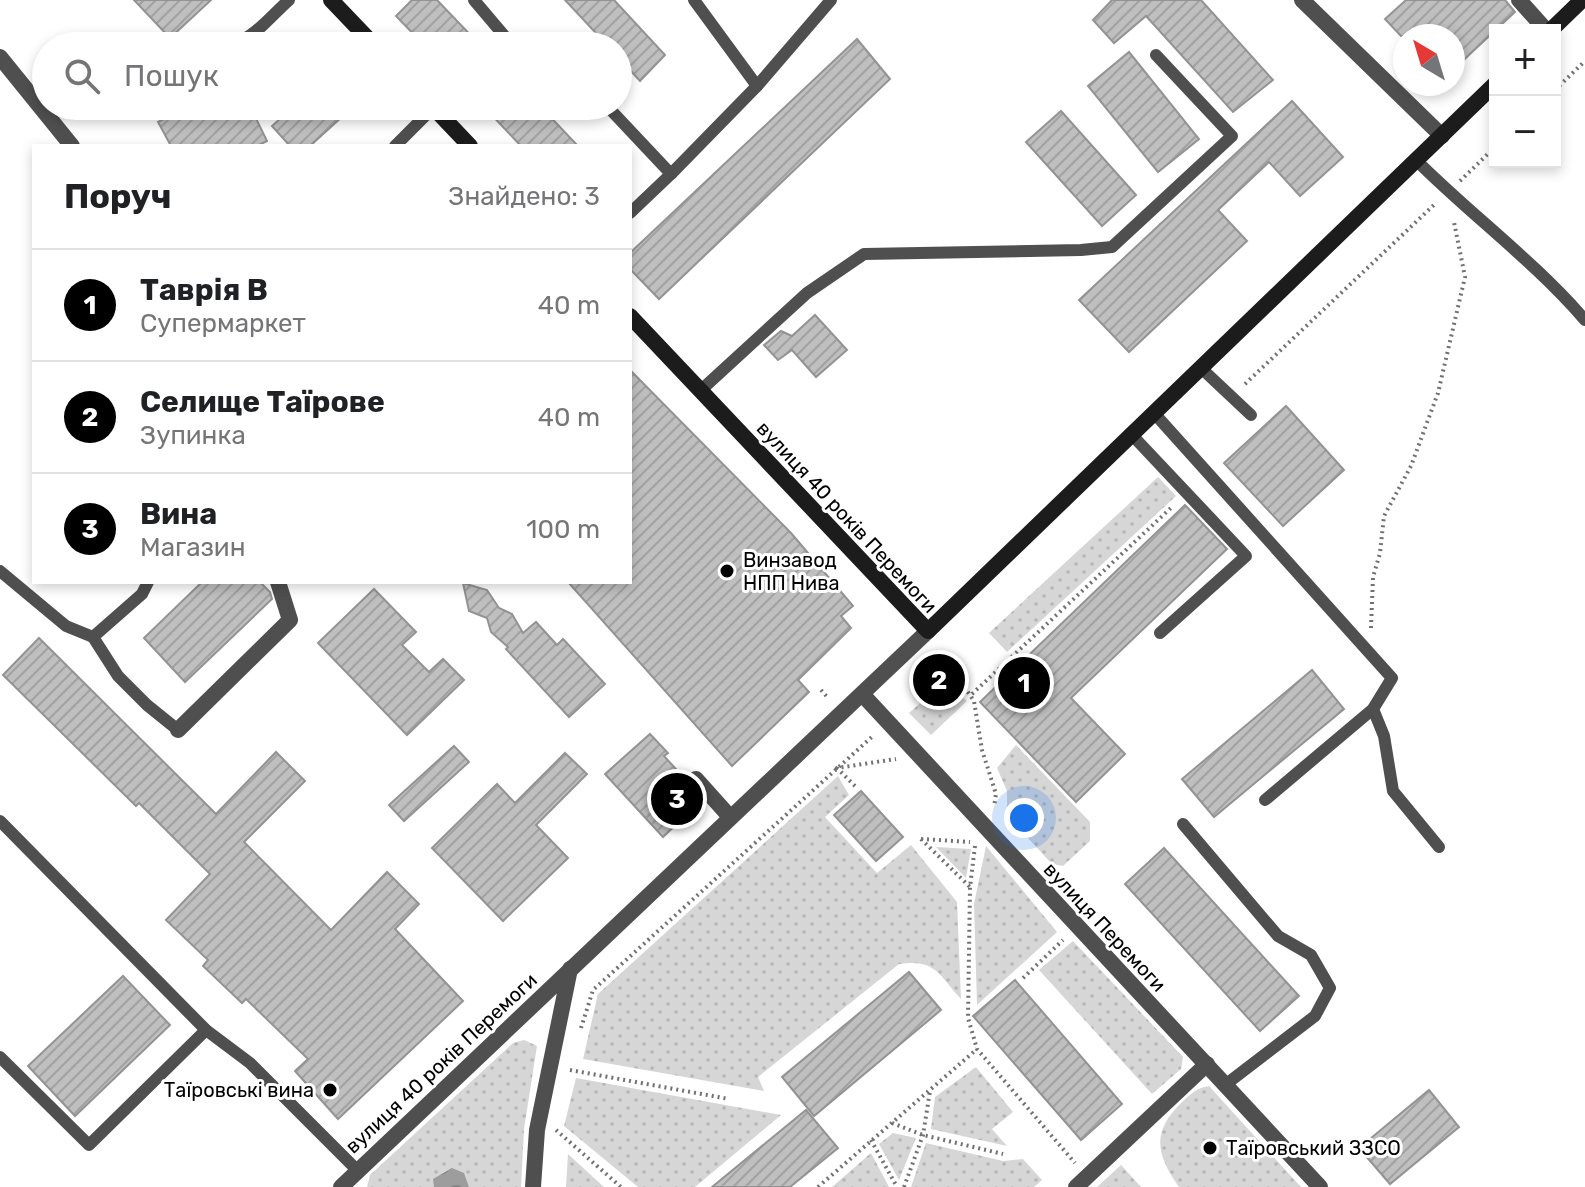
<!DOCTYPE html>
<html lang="uk">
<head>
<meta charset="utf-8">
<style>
  :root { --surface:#fff; --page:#f2f2f2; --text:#202124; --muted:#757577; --line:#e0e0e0; --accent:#000 }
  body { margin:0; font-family:Rubik,sans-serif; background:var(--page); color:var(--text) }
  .controls { position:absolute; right:24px; top:24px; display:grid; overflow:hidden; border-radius:0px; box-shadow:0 4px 12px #0003 }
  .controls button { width:72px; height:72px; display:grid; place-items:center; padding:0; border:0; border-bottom:2px solid var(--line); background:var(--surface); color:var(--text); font:40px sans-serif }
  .compass { position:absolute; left:1393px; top:24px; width:72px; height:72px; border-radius:50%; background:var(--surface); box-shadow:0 4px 12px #0003; rotate:322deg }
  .you { position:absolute; left:1024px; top:818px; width:28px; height:28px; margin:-20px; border:6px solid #fff; border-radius:50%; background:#1a73e8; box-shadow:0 0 0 12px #1a73e833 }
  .badge { display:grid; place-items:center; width:52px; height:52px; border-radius:50%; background:var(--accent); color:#fff; font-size:26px; font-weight:700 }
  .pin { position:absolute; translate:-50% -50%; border:4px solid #fff; box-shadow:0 2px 8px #0006 }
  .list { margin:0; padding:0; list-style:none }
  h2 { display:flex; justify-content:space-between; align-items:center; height:104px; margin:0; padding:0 32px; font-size:34px }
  h2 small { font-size:26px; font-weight:400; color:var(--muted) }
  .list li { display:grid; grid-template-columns:52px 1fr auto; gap:24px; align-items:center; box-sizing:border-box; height:112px; padding:0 32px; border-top:2px solid var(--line) }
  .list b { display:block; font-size:30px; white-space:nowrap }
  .list p { margin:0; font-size:26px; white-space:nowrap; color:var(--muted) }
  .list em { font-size:26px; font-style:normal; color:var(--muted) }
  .icon { flex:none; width:44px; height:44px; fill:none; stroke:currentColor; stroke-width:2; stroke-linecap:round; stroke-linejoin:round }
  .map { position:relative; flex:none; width:1585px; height:1187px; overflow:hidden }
  .search { position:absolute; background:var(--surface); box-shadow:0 4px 12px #0003; left:32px; top:32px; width:600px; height:88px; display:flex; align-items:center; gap:20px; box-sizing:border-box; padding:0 28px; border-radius:44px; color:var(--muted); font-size:30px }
  .panel { position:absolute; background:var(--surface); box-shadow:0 4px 12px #0003; left:32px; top:144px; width:600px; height:440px; border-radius:0px }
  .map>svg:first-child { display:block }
  .grass { fill:url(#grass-dots) }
  .water { fill:url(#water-waves) }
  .building { fill:url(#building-hatch); stroke:#939393; stroke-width:2 }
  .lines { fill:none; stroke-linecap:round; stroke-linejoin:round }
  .path { stroke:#717171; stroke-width:4; stroke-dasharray:2 4; stroke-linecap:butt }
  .lane { stroke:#4f4f4f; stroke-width:12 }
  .street { stroke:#4f4f4f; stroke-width:16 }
  .secondary { stroke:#1c1c1c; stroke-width:16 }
  .poi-dot { fill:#000; stroke:#fff; stroke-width:3 }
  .labels { text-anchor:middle; stroke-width:6; stroke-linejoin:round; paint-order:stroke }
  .street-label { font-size:20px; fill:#000; stroke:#fff }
  .poi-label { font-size:20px; fill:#000; stroke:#fff; text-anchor:start }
</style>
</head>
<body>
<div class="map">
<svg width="1585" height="1187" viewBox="0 0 1585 1187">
  <defs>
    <pattern id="grass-dots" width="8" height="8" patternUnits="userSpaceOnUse" patternTransform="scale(2)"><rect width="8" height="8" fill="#d6d6d6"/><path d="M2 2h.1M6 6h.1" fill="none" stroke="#b6b6b6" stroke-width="1.8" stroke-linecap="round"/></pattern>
    <pattern id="water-waves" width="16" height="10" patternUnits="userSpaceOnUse" patternTransform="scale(2)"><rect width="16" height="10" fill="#9d9d9d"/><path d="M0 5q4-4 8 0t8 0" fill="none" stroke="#858585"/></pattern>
    <pattern id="building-hatch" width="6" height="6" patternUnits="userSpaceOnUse" patternTransform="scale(2)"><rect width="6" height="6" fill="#bfbfbf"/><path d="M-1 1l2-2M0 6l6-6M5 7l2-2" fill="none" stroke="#a2a2a2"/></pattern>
  </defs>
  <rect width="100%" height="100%" fill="#fff"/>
  <g class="grass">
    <path d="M1158,477l18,19 -169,156 -18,-19z"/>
    <path d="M957,693l10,8 -36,34 -22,-22 18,-16 18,2z"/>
    <path d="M1016,745l74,77v19l-27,25 -11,-2 -40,-43 -5,-10v-20l-10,-23z"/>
    <path d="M838,776l11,19 -24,22 52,56 34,-28 46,57 4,97c-23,-25 -25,-40 -62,-35l-141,113 6,14 -181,-32 15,-65z"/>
    <path d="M986,846l71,86 -80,73 -3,-101z"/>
    <path d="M936,847l35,2 -5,29z"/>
    <path d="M1073,941l110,116 -2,12 -29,25 -113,-124z"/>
    <path d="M524,1040l13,6 -13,83 -3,58h-154l3,-12 143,-132z"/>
    <path d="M976,1067l37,45 -21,17 15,17 -76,-17 4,-32z"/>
    <path d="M576,1078l205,37 -86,72h-57l-74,-61z"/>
    <path d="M1209,1086l92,101h-122c-23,-33 -28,-55 3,-85 9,-8 14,-14 27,-16z"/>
    <path d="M893,1133l23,5 -17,42 -20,-36z"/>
    <path d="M926,1143l77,18 20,-2 19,21 -8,7h-123z"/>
    <path d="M871,1153l18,34h-57z"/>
    <path d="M568,1154l36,33h-38z"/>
    <path d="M1121,1165l20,22h-44z"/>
  </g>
  <path class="water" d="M452,1168l12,5 5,14h-35l-1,-8z"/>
  <g class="building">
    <path d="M134,0h77l-41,38z"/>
    <path d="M412,0h25l44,46h-56l-29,-30z"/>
    <path d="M565,0h49l51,55 -25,26 -22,-24v-11h-10z"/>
    <path d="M1112,0h89l72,80 -40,32 -87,-96 -32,27 -21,-23z"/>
    <path d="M1406,0h99l10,12 -62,58v-34h-52l-16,-17z"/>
    <path d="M857,39l33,40 -231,220 -29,-30v-16z"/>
    <path d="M1129,52l70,87 -41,33 -70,-86z"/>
    <path d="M1292,101l51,56 -43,39 -31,-34 -51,48 29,31 -118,111 -50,-52z"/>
    <path d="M189,106h61l17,35 -10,5h-86l-13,-24z"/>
    <path d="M294,106h60l-44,40h-20l-18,-20z"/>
    <path d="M483,106h57l38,40h-57z"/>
    <path d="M1061,111l75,84 -34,31 -76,-84z"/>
    <path d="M815,315l32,35 -31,27 -24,-27 -14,10 -14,-15 17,-14 11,5z"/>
    <path d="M630,370l161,163 62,73 -12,10 10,12 -53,52 11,12 -77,74 -164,-184h62z"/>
    <path d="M1286,406l58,64 -61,56 -59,-63z"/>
    <path d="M1185,505l42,44 -156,149 54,56 -49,48 -96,-100z"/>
    <path d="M202,582h58l10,10 2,7 -87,83 -41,-44z"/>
    <path d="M463,583l24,7 12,18 13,6 11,19 13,-11 21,23 6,-6 42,45 -36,33 -63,-68 2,-2 -17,-15 -4,-14 -18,-7z"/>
    <path d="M374,589l42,43 -14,13 27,27 14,-13 21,21 -57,55 -89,-92z"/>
    <path d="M39,638l177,176 60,-62 29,29 -61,61 87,88 56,-58 32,32 -24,25 68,72 -125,118 -43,-48 13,-12 -62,-60 -4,4 -39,-37 5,-6 -42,-40 44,-46 -71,-71 -3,3 -133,-131z"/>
    <path d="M1312,670l32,39 -130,108 -32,-38z"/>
    <path d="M650,734l18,19 -4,3 21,23 1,5 -4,4 6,7 -17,15 10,10 -18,17 -58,-63z"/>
    <path d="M454,746l15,16 -65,59 -15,-16z"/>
    <path d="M565,753l22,21 -51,51 32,33 -65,63 -71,-73 65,-64 18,19z"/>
    <path d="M861,791l42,46 -27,24 -42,-46z"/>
    <path d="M1164,848l135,148 -39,35 -135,-147z"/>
    <path d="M909,972l32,38 -127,106 -32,-39z"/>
    <path d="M123,976l47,49 -95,91 -47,-50z"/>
    <path d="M1015,980l107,124 -41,36 -108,-124z"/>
    <path d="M1429,1090l30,37 -69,57 -31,-36z"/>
    <path d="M806,1110l32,38 -48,39h-78z"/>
  </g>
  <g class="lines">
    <g class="path">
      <path d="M1555,90l30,-29"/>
      <path d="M1460,181l35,-34"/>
      <path d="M1245,384l191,-181"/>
      <path d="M1371,628l2,-51 7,-24 4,-37 27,-50 27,-73 27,-116 -11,-55"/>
      <path d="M931,686l5,5 14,1 11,-10 13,19 8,49 14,44 -2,13"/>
      <path d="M821,690l8,9"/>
      <path d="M972,694l201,-188"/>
      <path d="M855,786l-18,-18 59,-9"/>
      <path d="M921,839l49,3"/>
      <path d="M921,839l49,48"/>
      <path d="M975,846l-5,41 -2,131 9,31 98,114"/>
      <path d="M1023,978l40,-38"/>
      <path d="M581,1028l12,-38 281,-255"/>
      <path d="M570,1070l159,29"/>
      <path d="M892,1123l31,12 80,19"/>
      <path d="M556,1130l65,57"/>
      <path d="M871,1140l26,47"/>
      <path d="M818,1187l159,-138"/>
      <path d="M904,1187l19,-52 7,-44"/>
    </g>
    <g class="lane">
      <path d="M474,0l39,46"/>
      <path d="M203,40c41,15 58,-15 86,-40"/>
      <path d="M757,86l74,-86"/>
      <path d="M607,106l64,68 -41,39"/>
      <path d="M395,146l38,-38"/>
      <path d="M1416,160c55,55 118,101 169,160"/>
      <path d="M671,174l86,-88 -63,-86"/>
      <path d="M1201,368l50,47"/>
      <path d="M700,391l107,-98 57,-39 217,-4 31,-3 120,-111 -76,-81"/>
      <path d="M1154,413l238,265 -19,31 -108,91"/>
      <path d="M1132,435l114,121 -86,77"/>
      <path d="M0,571l66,55 27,11"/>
      <path d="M148,582l-6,12 -49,43 25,39 29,29 31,25"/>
      <path d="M1373,709l11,27 9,55 46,56"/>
      <path d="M0,821l206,209 44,33 107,107"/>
      <path d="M1183,824l95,112 33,19 19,33 -15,28 -90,69"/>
      <path d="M0,1057l89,88 117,-115"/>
    </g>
    <g class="street">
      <path d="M1302,0l140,136"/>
      <path d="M1519,0l27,30"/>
      <path d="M0,57l72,89"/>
      <path d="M862,694l458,493"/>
      <path d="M178,730l112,-110 -12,-38"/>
      <path d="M696,779l34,38"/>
      <path d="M341,1187l587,-556"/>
      <path d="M533,1187l4,-57 33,-161"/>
      <path d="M1076,1187l131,-123"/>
    </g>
    <g class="secondary">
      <path d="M331,0l44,46"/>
      <path d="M1551,30l31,-30"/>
      <path d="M432,106l38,40"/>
      <path d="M630,316l298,315 567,-547"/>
    </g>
  </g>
  <g class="poi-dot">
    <circle cx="727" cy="571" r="8"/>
    <circle cx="330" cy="1090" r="8"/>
    <circle cx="1210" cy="1148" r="8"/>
  </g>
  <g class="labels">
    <g class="street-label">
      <text transform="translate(847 517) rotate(47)" y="7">вулиця 40 років Перемоги</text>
      <text transform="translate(1105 927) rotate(47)" y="7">вулиця Перемоги</text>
      <text transform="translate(441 1063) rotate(-43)" y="7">вулиця 40 років Перемоги</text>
    </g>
    <g class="poi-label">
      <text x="743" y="567">Винзавод<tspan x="743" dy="23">НПП Нива</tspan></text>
      <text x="314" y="1097" text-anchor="end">Таїровські вина</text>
      <text x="1226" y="1155">Таїровський ЗЗСО</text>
    </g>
  </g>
</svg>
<div class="controls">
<button>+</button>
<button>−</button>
</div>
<svg class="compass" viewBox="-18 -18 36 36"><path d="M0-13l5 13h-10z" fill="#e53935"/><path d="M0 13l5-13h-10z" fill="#757577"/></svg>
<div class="you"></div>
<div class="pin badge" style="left:1024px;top:683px">1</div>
<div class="pin badge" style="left:939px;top:680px">2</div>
<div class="pin badge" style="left:677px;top:799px">3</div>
<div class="search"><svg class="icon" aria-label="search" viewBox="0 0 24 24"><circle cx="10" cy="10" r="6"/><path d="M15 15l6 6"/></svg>Пошук</div>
<section class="panel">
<h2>Поруч<small>Знайдено: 3</small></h2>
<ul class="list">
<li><span class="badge">1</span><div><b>Таврія В</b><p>Супермаркет</p></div><em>40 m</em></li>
<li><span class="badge">2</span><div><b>Селище Таїрове</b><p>Зупинка</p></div><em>40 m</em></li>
<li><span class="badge">3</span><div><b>Вина</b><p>Магазин</p></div><em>100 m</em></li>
</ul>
</section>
</div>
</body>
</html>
